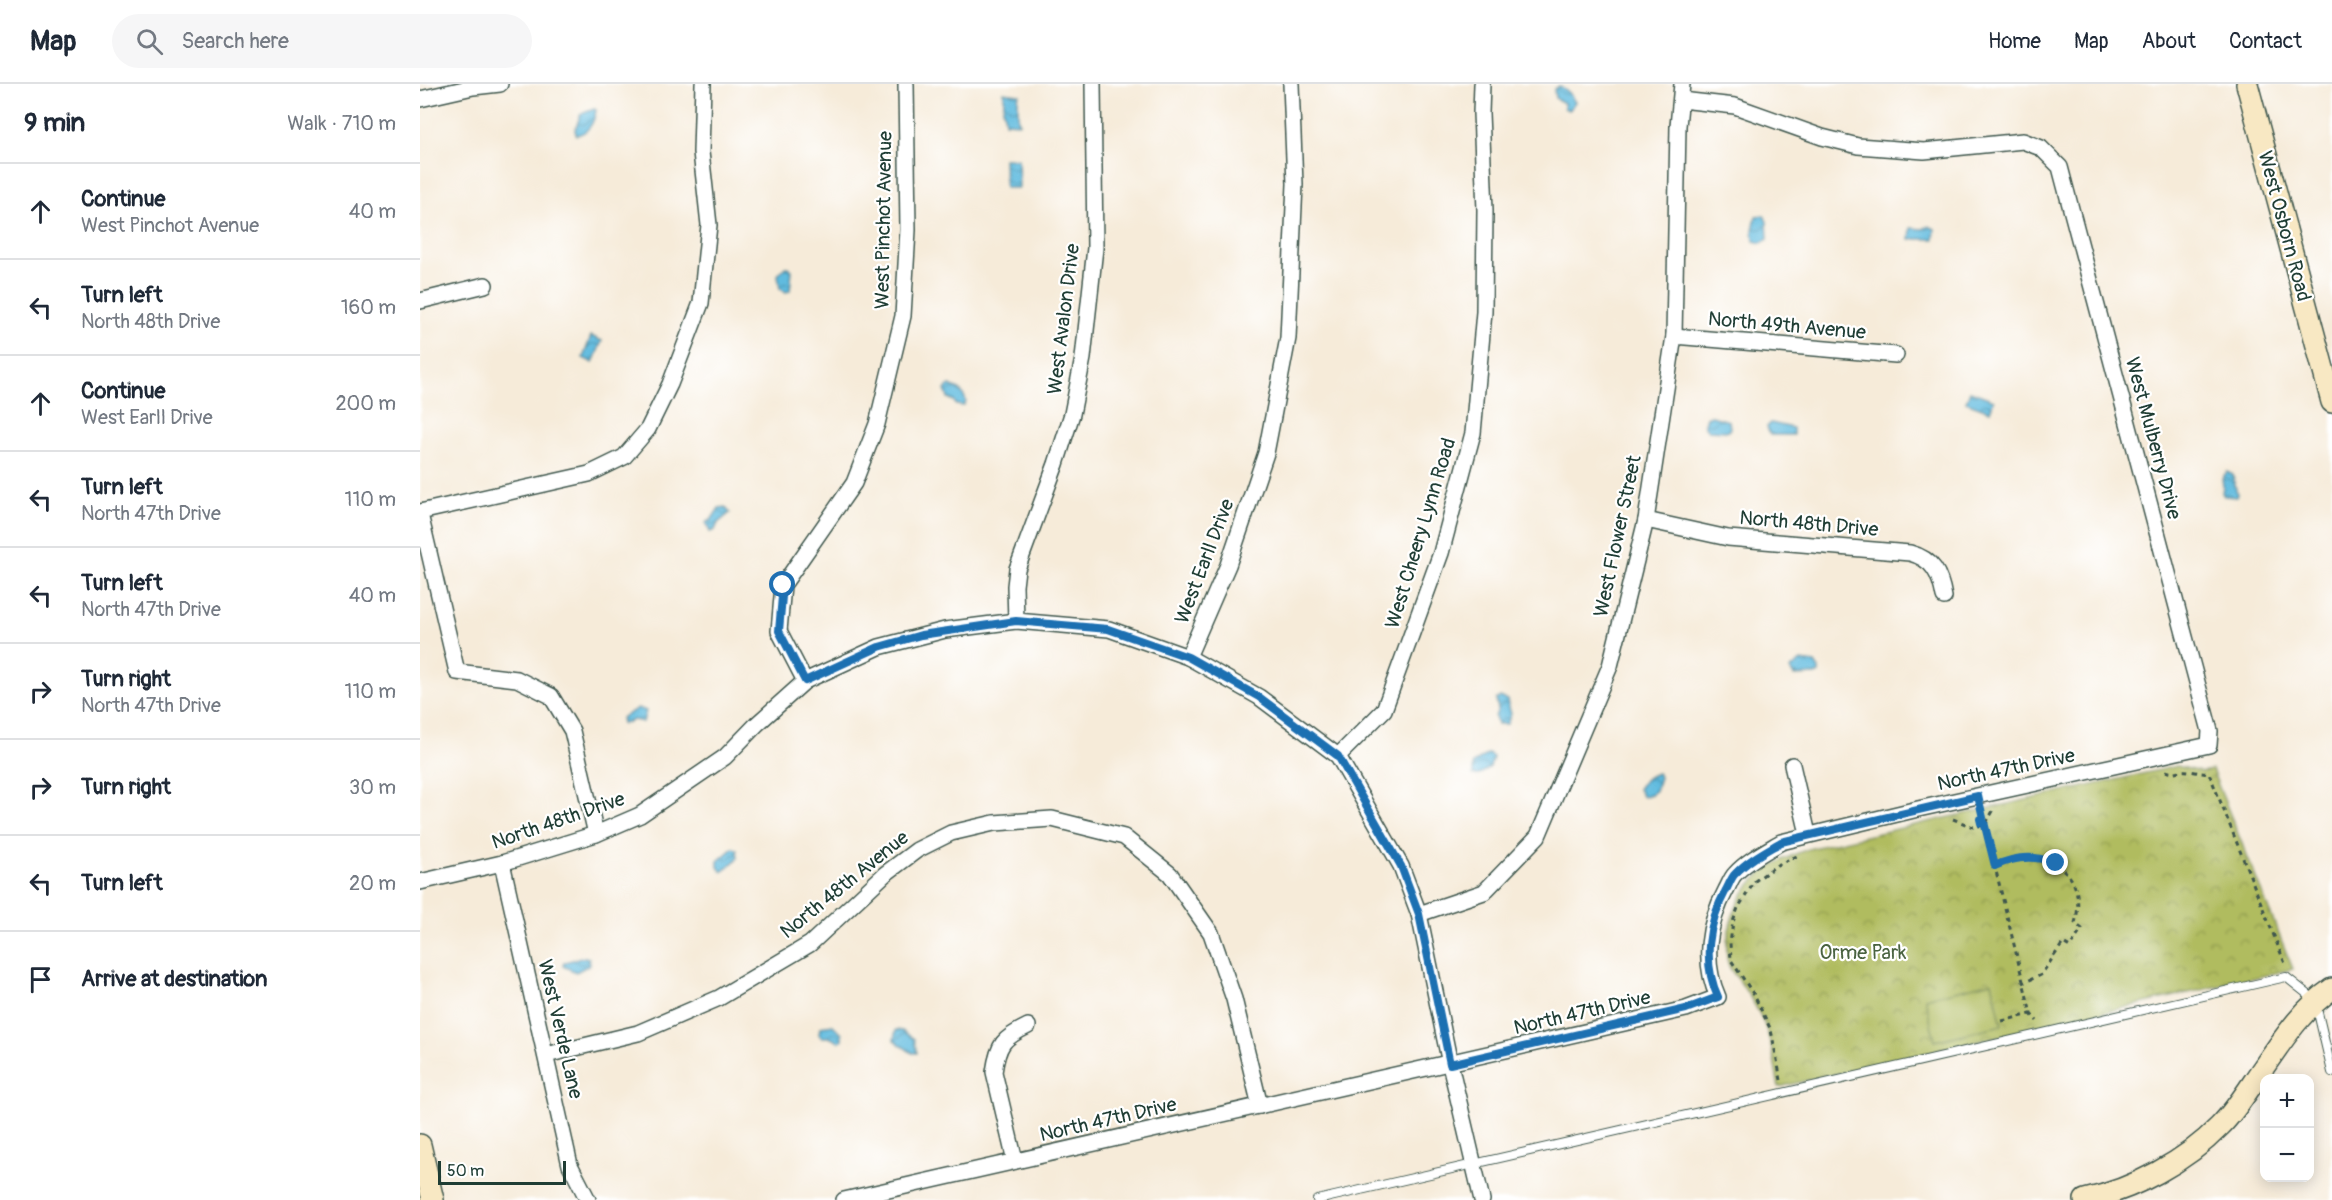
<!DOCTYPE html>
<html lang="en">
<head>
<meta charset="utf-8">
<style>
  :root { --surface:#fff; --page:#f6f6f7; --text:#1f2937; --muted:#747a83; --line:#e0e1e3 }
  body { margin:0; font-family:Pangolin,sans-serif; background:var(--page); color:var(--text) }
  .controls { position:absolute; right:18px; bottom:18px; display:grid; overflow:hidden; border-radius:12px; box-shadow:0 3px 15px #0003 }
  .controls button { width:54px; height:54px; display:grid; place-items:center; padding:0; border:0; border-bottom:2px solid var(--line); background:var(--surface); color:var(--text); font:30px sans-serif }
  .scale { position:absolute; left:18px; bottom:15px; width:128px; box-sizing:border-box; padding-left:6px; border:3px solid #1f3d34; border-top:0; font-size:16px; line-height:21px; white-space:nowrap; color:#1f3d34; -webkit-text-stroke:4px #fff; paint-order:stroke }
  .stop { position:absolute; width:18px; height:18px; margin:-14px; border:4px solid #1f6fb2; border-radius:50%; background:#fff }
  .stop.end { background:#1f6fb2; border-color:#fff; box-shadow:0 2px 6px #0008 }
  .list { margin:0; padding:0; list-style:none }
  h2 { display:flex; justify-content:space-between; align-items:center; height:78px; margin:0; padding:0 24px; font-size:26px }
  h2 small { font-size:20px; font-weight:400; color:var(--muted) }
  .list li { display:grid; grid-template-columns:39px 1fr auto; gap:18px; align-items:center; box-sizing:border-box; height:96px; padding:0 24px; border-top:2px solid var(--line) }
  .list b { display:block; font-size:22px; white-space:nowrap }
  .list p { margin:0; font-size:20px; white-space:nowrap; color:var(--muted) }
  .list em { font-size:20px; font-style:normal; color:var(--muted) }
  .icon { flex:none; width:33px; height:33px; fill:none; stroke:currentColor; stroke-width:2; stroke-linecap:round; stroke-linejoin:round }
  .map { position:relative; flex:none; width:1912px; height:1116px; overflow:hidden }
  header { display:flex; align-items:center; gap:36px; box-sizing:border-box; height:84px; padding:0 30px; background:var(--surface); border-bottom:2px solid var(--line) }
  header strong { font-size:28px }
  nav { display:flex; gap:33px; margin-inline-start:auto; font-size:21px }
  .search { width:420px; height:54px; background:var(--page); display:flex; align-items:center; gap:15px; box-sizing:border-box; padding:0 21px; border-radius:33px; color:var(--muted); font-size:22px }
  main { display:flex }
  aside { flex:1; background:var(--surface) }
  .map>svg:first-child { display:block }
  .park { fill:url(#park-crowns); stroke:#687c49; stroke-width:1.5 }
  .pitch { fill:#b0bc5e; stroke:#687c49; stroke-width:1.5 }
  .water { fill:url(#water-waves); stroke:#407c8a; stroke-width:1.5 }
  .lines { fill:none; stroke-linecap:round; stroke-linejoin:round }
  .lane-casing { stroke:#3f574d; stroke-width:10 }
  .street-casing { stroke:#3f574d; stroke-width:18 }
  .secondary-casing { stroke:#3f574d; stroke-width:24 }
  .path { stroke:#3f574d; stroke-width:3; stroke-dasharray:4.5 4.5; stroke-linecap:butt }
  .lane { stroke:#fff; stroke-width:8 }
  .street { stroke:#fff; stroke-width:15 }
  .secondary { stroke:#f8e8c3; stroke-width:21 }
  .route { stroke:#1f6fb2; stroke-width:8 }
  .labels { text-anchor:middle; stroke-width:4.5; stroke-linejoin:round; paint-order:stroke }
  .street-label { font-size:20px; fill:#1f3d34; stroke:#fff }
  .park-label { font-size:20px; fill:#4a6341; stroke:#fff }
</style>
</head>
<body>
<header>
<strong>Map</strong>
<div class="search"><svg class="icon" aria-label="search" viewBox="0 0 24 24"><circle cx="10" cy="10" r="6"/><path d="M15 15l6 6"/></svg>Search here</div>
<nav><a>Home</a><a>Map</a><a>About</a><a>Contact</a></nav>
</header>
<main>
<aside>
<h2>9 min<small>Walk · 710 m</small></h2>
<ul class="list">
<li><svg class="icon" aria-label="ahead" viewBox="0 0 24 24"><path d="M12 20V5M6 11l6-6 6 6"/></svg><div><b>Continue</b><p>West Pinchot Avenue</p></div><em>40 m</em></li>
<li><svg class="icon" aria-label="left" viewBox="0 0 24 24"><path d="M17 20v-9H6M10 6l-5 5 5 5"/></svg><div><b>Turn left</b><p>North 48th Drive</p></div><em>160 m</em></li>
<li><svg class="icon" aria-label="ahead" viewBox="0 0 24 24"><path d="M12 20V5M6 11l6-6 6 6"/></svg><div><b>Continue</b><p>West Earll Drive</p></div><em>200 m</em></li>
<li><svg class="icon" aria-label="left" viewBox="0 0 24 24"><path d="M17 20v-9H6M10 6l-5 5 5 5"/></svg><div><b>Turn left</b><p>North 47th Drive</p></div><em>110 m</em></li>
<li><svg class="icon" aria-label="left" viewBox="0 0 24 24"><path d="M17 20v-9H6M10 6l-5 5 5 5"/></svg><div><b>Turn left</b><p>North 47th Drive</p></div><em>40 m</em></li>
<li><svg class="icon" aria-label="right" viewBox="0 0 24 24"><path d="M7 20v-9h11M14 6l5 5-5 5"/></svg><div><b>Turn right</b><p>North 47th Drive</p></div><em>110 m</em></li>
<li><svg class="icon" aria-label="right" viewBox="0 0 24 24"><path d="M7 20v-9h11M14 6l5 5-5 5"/></svg><div><b>Turn right</b></div><em>30 m</em></li>
<li><svg class="icon" aria-label="left" viewBox="0 0 24 24"><path d="M17 20v-9H6M10 6l-5 5 5 5"/></svg><div><b>Turn left</b></div><em>20 m</em></li>
<li><svg class="icon" aria-label="arrive" viewBox="0 0 24 24"><path d="M6 21V4h12l-3 4 3 4H6"/></svg><div><b>Arrive at destination</b></div></li>
</ul>
</aside>
<div class="map">
<svg width="1912" height="1116" viewBox="0 0 1912 1116">
  <defs>
    <pattern id="park-crowns" width="20" height="18" patternUnits="userSpaceOnUse" patternTransform="scale(1.5)"><rect width="20" height="18" fill="#b0bc5e"/><path d="M2 6a3 3 0 1 1 6 0M12 15a3 3 0 1 1 6 0" fill="none" stroke="#8f9a4e"/></pattern>
    <pattern id="water-waves" width="16" height="10" patternUnits="userSpaceOnUse" patternTransform="scale(1.5)"><rect width="16" height="10" fill="#61bbdf"/><path d="M0 5q4-4 8 0t8 0" fill="none" stroke="#4f99b6"/></pattern>
  </defs>
  <rect width="100%" height="100%" fill="#fff"/>
  <filter id="ink" filterUnits="userSpaceOnUse"><feTurbulence type="fractalNoise" baseFrequency=".0167" numOctaves="2"/><feDisplacementMap in="SourceGraphic" scale="12" xChannelSelector="R" yChannelSelector="G"/><feConvolveMatrix kernelMatrix="1 2 1 2 8 2 1 2 1" color-interpolation-filters="sRGB"/></filter>
  <filter id="wash" filterUnits="userSpaceOnUse"><feTurbulence type="fractalNoise" baseFrequency=".008" numOctaves="4" result="noise"/><feDisplacementMap in="SourceGraphic" scale="24" xChannelSelector="R" yChannelSelector="G"/><feGaussianBlur stdDeviation="1.35" result="paint"/><feColorMatrix in="noise" values="0 0 0 0 0 0 0 0 0 0 0 0 0 0 0 0 0 1.4 0 .05"/><feComposite in="paint" operator="in"/></filter>
  <g filter="url(#wash)">
    <rect width="100%" height="100%" fill="#f6ebd9"/>
    <path class="park" d="M1757,682l24,6 11,-2 81,199 -514,118c-4,-19 -6,-40 -13,-58 -5,-15 -15,-31 -24,-44 -3,-6 -11,-13 -13,-19 -4,-10 -2,-26 0,-36 10,-46 37,-66 79,-81z"/>
    <path class="pitch" d="M1572,898l10,43 -67,16 -10,-43z"/>
    <g class="water">
      <path d="M1139,2l10,7 6,9 -6,8 -5,-2v-5l-9,-5 -1,-9z"/>
      <path d="M583,8l17,2 -2,3v23l2,3 -15,-1c0,-5 -2,-10 -2,-13 0,-5 3,-11 0,-17z"/>
      <path d="M174,25l2,1c-2,13 -7,23 -20,25l-1,-6 6,-15z"/>
      <path d="M584,75h14l1,29h-14z"/>
      <path d="M1344,131l3,7 1,17 -7,4 -7,-2 -1,-11 3,-14z"/>
      <path d="M1509,142l6,3 -1,10h-24l1,-11 12,1z"/>
      <path d="M365,183h3l4,3 -2,21 -4,1 -6,-3 -2,-14z"/>
      <path d="M171,252l11,5 -9,22 -10,-5z"/>
      <path d="M528,302c10,-1 15,6 18,15l-2,5 -8,-1 -2,-4 -6,-3 -3,-8z"/>
      <path d="M1550,307l24,9 -4,11 -24,-9z"/>
      <path d="M1292,332l17,5 1,7 -2,3 -20,-1 -4,-5 3,-8z"/>
      <path d="M1351,339l22,5v7h-23l-3,-8z"/>
      <path d="M1807,388l6,3 4,19 -1,3 -12,-1 -2,-3 1,-7 -1,-8z"/>
      <path d="M305,423l5,6 -12,10 -3,7 -5,2 -4,-9 2,-2 2,1 9,-14z"/>
      <path d="M1381,577l14,2 4,6v4l-3,2 -22,1 -4,-6z"/>
      <path d="M1080,613l7,3 4,14 -4,10h-9l-3,-7 3,-8 -2,-9z"/>
      <path d="M218,624l8,3 -3,11 -9,-2 -12,4 -1,-6z"/>
      <path d="M1068,670l5,3 -3,10 -11,8h-6v-11z"/>
      <path d="M1237,689l3,4c-3,10 -5,20 -18,19l-4,-7c7,-11 8,-11 19,-16z"/>
      <path d="M313,764l4,1 1,9 -16,14 -4,-5v-6z"/>
      <path d="M165,873l4,1v7l-13,7 -13,-6 1,-4z"/>
      <path d="M413,941l9,9v6l-3,2 -10,-5h-8l-2,-3 1,-7z"/>
      <path d="M476,946l6,1 12,8 3,14h-5l-18,-13z"/>
    </g>
  </g>
  <g filter="url(#ink)">
    <g class="lines">
      <g class="lane-casing">
        <path id="lane" d="M897,1116l969,-223 29,23 17,72"/>
      </g>
      <g class="street-casing">
        <g id="street">
          <path d="M0,15l53,-12 27,-3"/>
          <path d="M0,217l65,-16"/>
          <path d="M1254,252l222,19"/>
          <path d="M0,428l169,-38 35,-17 24,-28 22,-45 31,-81 8,-78 -8,-73 2,-68"/>
          <path d="M0,430l37,158 60,7 34,17 21,35 24,103"/>
          <path d="M1226,436l82,18 182,15c23,6 30,21 34,44"/>
          <path d="M596,537l-1,-35 2,-17 39,-105 16,-50 11,-56 12,-110 -2,-164"/>
          <path d="M768,573l40,-92 38,-112 22,-115 7,-154 -4,-100"/>
          <path d="M385,597l-26,-50 4,-46 71,-102 23,-59 26,-108 5,-86 -2,-146"/>
          <path d="M918,672l46,-46 57,-157 32,-120 11,-121 1,-102 -4,-97 1,-29"/>
          <path d="M1372,681l16,69"/>
          <path d="M82,779l68,302 18,35"/>
          <path d="M0,798l82,-19 94,-29 44,-19 85,-58 32,-33 48,-43 74,-34 66,-17 71,-9 93,8 79,28 71,40 79,59 63,110 18,48 31,150 32,136"/>
          <path d="M999,830l65,-22 54,-56 72,-170 36,-146 28,-184 4,-210 4,-42"/>
          <path d="M126,971l92,-22 81,-35 91,-54 75,-70 32,-24 34,-17 43,-10 58,-4 72,18 46,37 41,59 23,66 26,107"/>
          <path d="M595,1077l-21,-89c4,-28 9,-34 34,-46"/>
          <path d="M424,1116l842,-191 32,-12c-16,-35 -10,-74 8,-107 3,-5 5,-12 9,-16 13,-14 31,-23 46,-32l137,-33 291,-64 1,-14 -140,-526 -10,-38 -19,-19 -18,-7 -99,10 -66,-5 -36,-9 -87,-31 -54,-6"/>
        </g>
      </g>
      <g class="secondary-casing">
        <g id="secondary">
          <path d="M1827,0l85,318"/>
          <path d="M0,1061l13,55"/>
          <path d="M1665,1116c49,-11 100,-38 135,-74 16,-16 28,-36 41,-55 21,-30 40,-61 71,-82"/>
        </g>
      </g>
      <g class="path">
        <path d="M1746,687c7,3 9,0 16,0 8,-1 18,3 27,2l77,193"/>
        <path d="M1561,725l2,9 -3,1 1,4 3,-1 47,192 6,7"/>
        <path d="M1533,735l20,8 12,-2 8,-14 3,-1"/>
        <path d="M1575,782c46,-22 95,2 80,57l7,6 -12,18 -7,-4 -22,32 -18,8"/>
        <path d="M1582,937l29,-7"/>
        <path d="M1361,996l-10,-50 -17,-35 -23,-35 -1,-17 3,-21 5,-14 17,-27 22,-16 20,-9"/>
      </g>
      <use href="#lane" class="lane"/>
      <use href="#street" class="street"/>
      <use href="#secondary" class="secondary"/>
    </g>
  </g>
  <g class="lines" filter="url(#ink)">
    <path class="route" d="M363,501l-4,46 26,50 74,-34 42,-12 95,-14 92,8 80,28 71,40 79,59 63,110 18,48 31,150 236,-55 32,-12c-16,-35 -10,-74 8,-107 3,-5 5,-12 9,-16 13,-14 31,-23 46,-32l197,-46 5,22 -3,1 1,4 3,-1 11,44c20,-10 40,-11 61,-3"/>
  </g>
  <g class="labels">
    <g class="street-label">
      <text transform="translate(463 136) rotate(-89)" y="7">West Pinchot Avenue</text>
      <text transform="translate(1865 142) rotate(75)" y="7">West Osborn Road</text>
      <text transform="translate(643 235) rotate(-83)" y="7">West Avalon Drive</text>
      <text transform="translate(1367 241) rotate(5)" y="7">North 49th Avenue</text>
      <text transform="translate(1734 354) rotate(75)" y="7">West Mulberry Drive</text>
      <text transform="translate(1389 439) rotate(5)" y="7">North 48th Drive</text>
      <text transform="translate(1000 449) rotate(-73)" y="7">West Cheery Lynn Road</text>
      <text transform="translate(1197 452) rotate(-78)" y="7">West Flower Street</text>
      <text transform="translate(784 477) rotate(-69)" y="7">West Earll Drive</text>
      <text transform="translate(1586 685) rotate(-12)" y="7">North 47th Drive</text>
      <text transform="translate(138 736) rotate(-19)" y="7">North 48th Drive</text>
      <text transform="translate(424 800) rotate(-39)" y="7">North 48th Avenue</text>
      <text transform="translate(1162 928) rotate(-13)" y="7">North 47th Drive</text>
      <text transform="translate(141 945) rotate(77)" y="7">West Verde Lane</text>
      <text transform="translate(688 1035) rotate(-13)" y="7">North 47th Drive</text>
    </g>
    <g class="park-label">
      <text x="1443" y="875">Orme Park</text>
    </g>
  </g>
</svg>
<div class="controls">
<button>+</button>
<button>−</button>
</div>
<div class="scale">50 m</div>
<div class="stop" style="left:363px;top:501px"></div>
<div class="stop end" style="left:1636px;top:779px"></div>
</div>
</main>
</body>
</html>
